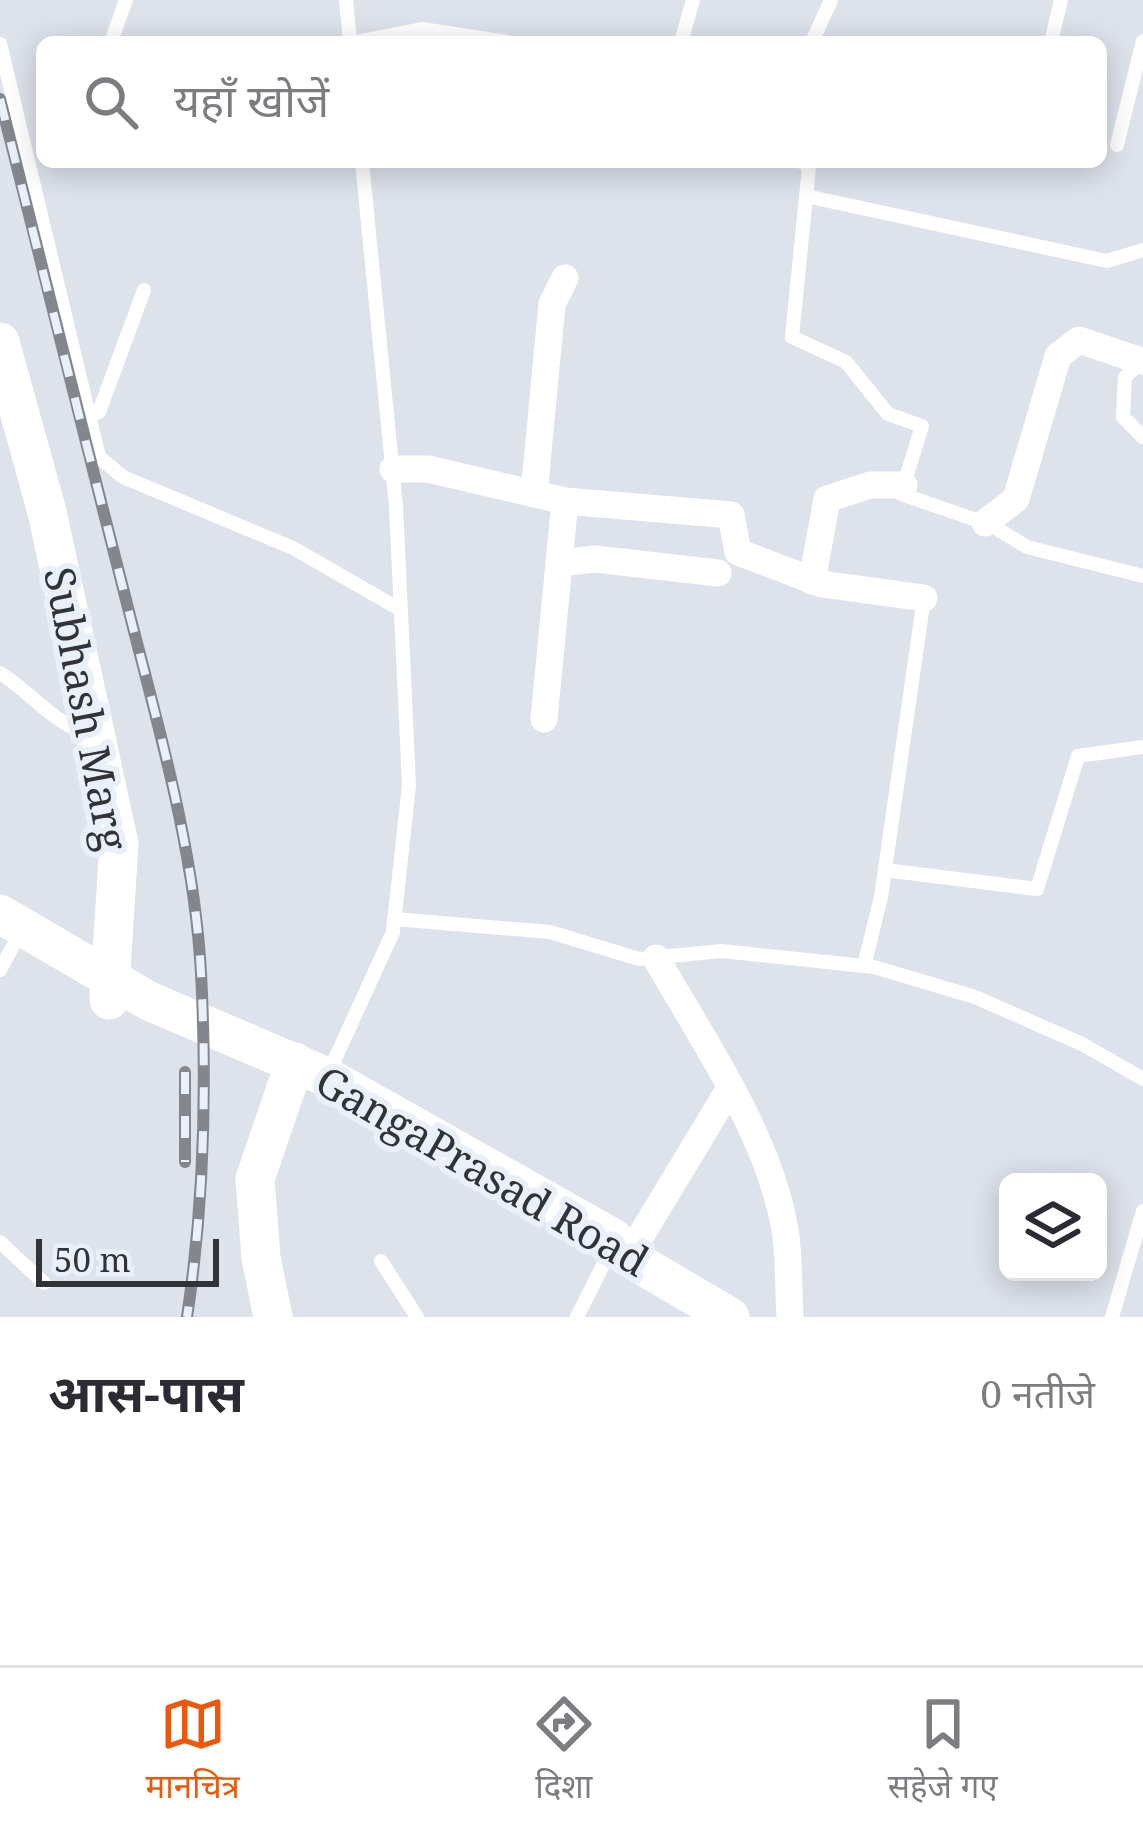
<!DOCTYPE html>
<html lang="hi">
<head>
<meta charset="utf-8">
<style>
  :root { --surface:#fff; --page:#f7f7f7; --text:#2b2b33; --muted:#7c7c81; --line:#e1e1e2; --accent:#ea580c }
  body { margin:0; font-family:"Noto Serif","Noto Sans Devanagari",serif; background:var(--page); color:var(--text) }
  .controls { position:absolute; right:36px; bottom:36px; display:grid; overflow:hidden; border-radius:18px; box-shadow:0 6px 30px #0003 }
  .controls button { width:108px; height:108px; display:grid; place-items:center; padding:0; border:0; border-bottom:3px solid var(--line); background:var(--surface); color:var(--text); font:60px sans-serif }
  .scale { position:absolute; left:36px; bottom:30px; width:183px; box-sizing:border-box; padding-left:12px; border:6px solid #313337; border-top:0; font-size:33px; line-height:42px; white-space:nowrap; color:#313337; -webkit-text-stroke:9px #eaf0f9; paint-order:stroke }
  .list { margin:0; padding:0; list-style:none }
  h2 { display:flex; justify-content:space-between; align-items:center; height:156px; margin:0; padding:0 48px; font-size:51px }
  h2 small { font-size:39px; font-weight:400; color:var(--muted) }
  .icon { flex:none; width:66px; height:66px; fill:none; stroke:currentColor; stroke-width:2; stroke-linecap:round; stroke-linejoin:round }
  .map { position:relative; flex:none; width:1143px; height:1317px; overflow:hidden }
  .search { position:absolute; background:var(--surface); box-shadow:0 6px 30px #0003; left:36px; right:36px; top:36px; height:132px; display:flex; align-items:center; gap:30px; box-sizing:border-box; padding:0 42px; border-radius:18px; color:var(--muted); font-size:45px }
  .sheet { height:348px; background:var(--surface) }
  nav { display:flex; justify-content:space-around; align-items:center; box-sizing:border-box; height:168px; border-top:3px solid var(--line); background:var(--surface); font-size:33px; color:var(--muted) }
  nav a { display:grid; justify-items:center; gap:6px }
  nav .on { color:var(--accent) }
  .map>svg:first-child { display:block }
  .lines { fill:none; stroke-linecap:round; stroke-linejoin:round }
  .lane { stroke:#fff; stroke-width:14 }
  .street { stroke:#fff; stroke-width:27 }
  .secondary { stroke:#fff; stroke-width:39 }
  .rail-casing { stroke:#83878d; stroke-width:12 }
  .rail { stroke:#eaf0f9; stroke-width:8; stroke-dasharray:22; stroke-linecap:butt }
  .labels { text-anchor:middle; stroke-width:12; stroke-linejoin:round; paint-order:stroke }
  .street-label { font-size:42px; fill:#313337; stroke:#eaf0f9 }
</style>
</head>
<body>
<div class="map">
<svg width="1143" height="1317" viewBox="0 0 1143 1317">
  <rect width="100%" height="100%" fill="#dde2eb"/>
  <g class="lines">
    <g class="lane">
      <path d="M346,0l4,42"/>
      <path d="M111,42l15,-42"/>
      <path d="M356,42l66,-13 85,13"/>
      <path d="M681,42l12,-42"/>
      <path d="M812,42l19,-42"/>
      <path d="M1051,42l10,-42"/>
      <path d="M0,44l99,413 24,20 170,71 108,62"/>
      <path d="M1117,145l26,-104"/>
      <path d="M802,162l7,5 -17,170 54,25 42,52 34,12 -21,68 90,31 36,22 116,29"/>
      <path d="M806,196l301,65 36,-11"/>
      <path d="M1143,360l-18,17 -2,40 20,20"/>
      <path d="M89,415l10,-3 45,-122"/>
      <path d="M0,673c31,19 53,51 88,60"/>
      <path d="M885,870l152,19 41,-133 65,-9"/>
      <path d="M394,919l156,13 89,27 83,-8 152,16 101,30 107,47 61,35"/>
      <path d="M864,966l17,-69 43,-299"/>
      <path d="M0,970l13,-24"/>
      <path d="M329,1072l64,-140 16,-147 -13,-279 -34,-344"/>
      <path d="M0,1242l44,41"/>
      <path d="M381,1261l36,56"/>
      <path d="M577,1317l30,-60"/>
      <path d="M1112,1317l31,-106"/>
    </g>
    <g class="street">
      <path d="M393,469h35l137,32 166,14 7,37 84,32 102,14"/>
      <path d="M534,494l18,-190 13,-26"/>
      <path d="M985,523l31,-24 42,-143 21,-16 62,21"/>
      <path d="M559,563l36,-4 123,14"/>
      <path d="M812,581l15,-82 43,-14h34"/>
      <path d="M544,719l21,-218"/>
      <path d="M656,958c47,83 109,170 128,266 6,30 4,63 6,93"/>
      <path d="M628,1257l102,-169"/>
    </g>
    <g class="secondary">
      <path d="M0,342l47,170 72,332 -10,156"/>
      <path d="M0,914l149,87 178,76 286,161 15,19 102,60"/>
      <path d="M273,1317l-12,-59 -6,-79 40,-117"/>
    </g>
    <g class="rail-casing">
      <g id="rail">
        <path d="M0,99c41,165 82,329 124,493 31,124 70,252 77,381 6,115 3,231 -14,344"/>
        <path d="M185,1072v90"/>
      </g>
    </g>
    <use href="#rail" class="rail"/>
  </g>
  <g class="labels">
    <g class="street-label">
      <text transform="translate(86 709) rotate(79)" y="15">Subhash Marg</text>
      <text transform="translate(482 1171) rotate(30)" y="15">GangaPrasad Road</text>
    </g>
  </g>
</svg>
<div class="controls">
<button><svg class="icon" aria-label="layers" viewBox="0 0 24 24"><path d="M12 4l9 5-9 5-9-5zM3 14l9 5 9-5"/></svg></button>
</div>
<div class="scale">50 m</div>
<div class="search"><svg class="icon" aria-label="search" viewBox="0 0 24 24"><circle cx="10" cy="10" r="6"/><path d="M15 15l6 6"/></svg>यहाँ खोजें</div>
</div>
<section class="sheet">
<h2>आस-पास<small>0 नतीजे</small></h2>
<ul class="list">
</ul>
</section>
<nav>
<a class="on"><svg class="icon" aria-label="map" viewBox="0 0 24 24"><path d="M3 6l6-2 6 2 6-2v14l-6 2-6-2-6 2zM9 4v14M15 6v14"/></svg>मानचित्र</a>
<a><svg class="icon" aria-label="directions" viewBox="0 0 24 24"><path d="M12 3l9 9-9 9-9-9zM9 14v-3h6M13 9l2 2-2 2"/></svg>दिशा</a>
<a><svg class="icon" aria-label="saved" viewBox="0 0 24 24"><path d="M7 4h10v16l-5-4-5 4z"/></svg>सहेजे गए</a>
</nav>
</body>
</html>
